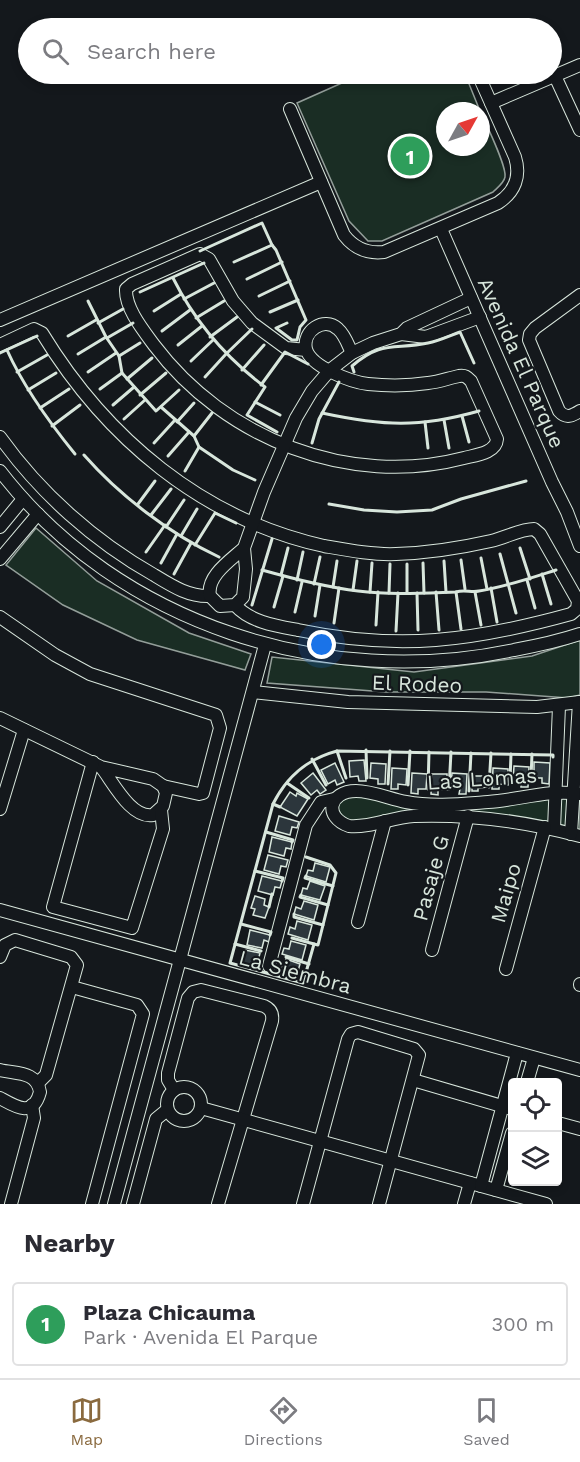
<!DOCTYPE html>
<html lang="en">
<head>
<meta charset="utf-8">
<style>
  :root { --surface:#fff; --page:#f7f7f7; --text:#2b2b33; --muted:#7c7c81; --line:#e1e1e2; --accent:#8a6a3f }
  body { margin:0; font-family:"Work Sans",sans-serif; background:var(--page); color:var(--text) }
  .controls { position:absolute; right:18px; bottom:18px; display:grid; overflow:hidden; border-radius:6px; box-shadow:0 3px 9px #0003 }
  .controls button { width:54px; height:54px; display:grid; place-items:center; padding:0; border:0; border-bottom:2px solid var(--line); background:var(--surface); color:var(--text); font:30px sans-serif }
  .compass { position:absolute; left:436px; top:102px; width:54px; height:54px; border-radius:50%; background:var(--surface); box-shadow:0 3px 9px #0003; rotate:50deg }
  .you { position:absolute; left:322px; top:645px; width:21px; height:21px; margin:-15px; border:4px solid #fff; border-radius:50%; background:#1a73e8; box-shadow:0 0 0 9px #1a73e833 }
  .badge { display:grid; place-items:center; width:39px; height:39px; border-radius:50%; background:var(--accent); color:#fff; font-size:20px; font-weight:700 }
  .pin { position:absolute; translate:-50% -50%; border:3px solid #fff; box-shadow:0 2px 6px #0006 }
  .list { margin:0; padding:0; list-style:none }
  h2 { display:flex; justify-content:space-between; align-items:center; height:78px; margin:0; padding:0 24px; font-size:26px }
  h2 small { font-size:20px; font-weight:400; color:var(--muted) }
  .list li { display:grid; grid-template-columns:39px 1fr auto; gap:18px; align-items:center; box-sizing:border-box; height:84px; margin:0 12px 12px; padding:0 12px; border:2px solid var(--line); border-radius:6px }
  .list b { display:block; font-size:22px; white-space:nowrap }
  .list p { margin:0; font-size:20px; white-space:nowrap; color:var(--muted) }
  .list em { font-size:20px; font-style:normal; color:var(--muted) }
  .icon { flex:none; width:33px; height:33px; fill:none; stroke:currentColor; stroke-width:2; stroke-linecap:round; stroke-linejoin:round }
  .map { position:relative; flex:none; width:580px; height:1204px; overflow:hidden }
  .search { position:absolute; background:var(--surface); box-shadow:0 3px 9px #0003; left:18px; right:18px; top:18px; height:66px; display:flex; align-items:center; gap:15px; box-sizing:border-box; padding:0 21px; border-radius:33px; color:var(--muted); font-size:22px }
  .sheet { height:174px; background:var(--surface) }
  nav { display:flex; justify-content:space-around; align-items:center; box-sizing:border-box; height:84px; border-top:2px solid var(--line); background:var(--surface); font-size:16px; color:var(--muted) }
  nav a { display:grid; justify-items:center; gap:3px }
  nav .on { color:var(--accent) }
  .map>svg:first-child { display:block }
  .green { fill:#1a2d24; stroke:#939e99; stroke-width:1.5 }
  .building { fill:#2c363c; stroke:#d8e6dc; stroke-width:1.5 }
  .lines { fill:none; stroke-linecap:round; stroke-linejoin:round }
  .minor-casing { stroke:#d8e6dc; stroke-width:14 }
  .minor { stroke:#14181c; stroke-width:12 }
  .wall { stroke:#d8e6dc; stroke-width:3 }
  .labels { text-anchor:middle; stroke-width:4.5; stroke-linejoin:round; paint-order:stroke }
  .street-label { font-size:21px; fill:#d8e6dc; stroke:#14181c }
</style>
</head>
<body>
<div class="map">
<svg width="580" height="1204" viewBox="0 0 580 1204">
  <rect width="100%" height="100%" fill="#14181c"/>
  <g class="green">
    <path d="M362,74h103l15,37h-35v36h36v-35c5,13 26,54 24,65 -1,6 -8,11 -12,15l-111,49h-14l-19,-20 -52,-118z"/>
    <path d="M36,528l61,53 92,52 62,21 -6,16 -108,-30 -74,-35 -57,-40z"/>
    <path d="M580,640v55l-12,3 -82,-6h-100l-119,-9 5,-26 142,15 118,-16z"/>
    <path d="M357,793l49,12 174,-9v37l-84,-18 -138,8 -20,-7 -2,-15z"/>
  </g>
  <g class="building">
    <path d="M364,760l2,21h-7l-1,-5 -8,1 -1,-16z"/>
    <path d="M534,762l16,1 -1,21 -7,-1v-5h-8z"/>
    <path d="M335,763l9,19 -7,3 -2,-5 -7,4 -7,-14z"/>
    <path d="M371,763l15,1 -1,20h-7v-5l-8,-1z"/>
    <path d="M514,766l15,1 -1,20h-7v-5l-8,-1z"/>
    <path d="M392,768l15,1 -1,16 -8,-1v5h-7z"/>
    <path d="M493,768l15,1v16l-9,-1v5h-7z"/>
    <path d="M313,773l13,17 -6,4 -3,-4 -6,5 -10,-12z"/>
    <path d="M412,773l15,1 -1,15h-8v5l-7,-1z"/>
    <path d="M452,773l15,1 -1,20h-7l1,-5 -9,-1z"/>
    <path d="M432,774h15v16l-9,-1v6l-7,-1z"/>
    <path d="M472,776h16l-1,11 -9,1v3h-6z"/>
    <path d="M290,792l6,4 1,-3 11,6 -11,17 -17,-9z"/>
    <path d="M279,816l20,6 -2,6 -5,-1 -2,8 -15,-4z"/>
    <path d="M272,837l20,5 -1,7 -5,-1 -2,8 -15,-4z"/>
    <path d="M268,855l20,5 -2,7 -5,-1 -2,8 -15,-4z"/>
    <path d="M315,863l15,4 -4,15 -20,-6 2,-6 5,1z"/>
    <path d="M262,876l20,5 -2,7 -5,-1 -2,8 -15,-4z"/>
    <path d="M310,881l15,5 -5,14 -19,-5 2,-7 4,1z"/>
    <path d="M255,896l10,3 -1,6 5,2 -4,11 -12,-3 2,-6 -4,-1z"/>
    <path d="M304,901l14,4 -4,15 -20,-6 2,-7 5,2z"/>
    <path d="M297,921l15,4 -4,15 -20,-6 2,-7 5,2z"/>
    <path d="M250,930l20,5 -1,7 -5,-2 -2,8 -15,-3z"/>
    <path d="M291,941l15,4 -4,15 -20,-6 2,-6 5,1z"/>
    <path d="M245,950l15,3 -2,8 5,2 -1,7 -20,-5z"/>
    <path d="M286,959l14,5 -4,14 -20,-5 2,-7 5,1z"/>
  </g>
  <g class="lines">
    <g class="minor-casing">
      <g id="minor">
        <path d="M555,76l25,54"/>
        <path d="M491,103l89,-38"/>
        <path d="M290,109l54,126c10,13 23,19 40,17l114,-49c17,-11 23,-27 17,-46l-37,-83"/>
        <path d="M441,229l111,253 15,30 13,34"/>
        <path d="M580,295l-45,33 -5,6 -1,6 30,71c7,8 13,5 21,0"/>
        <path d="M0,320l321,-138"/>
        <path d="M401,334l25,3 54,-20"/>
        <path d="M0,345l34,-16 8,4c64,105 160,186 282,213 23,4 49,9 72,8 32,-1 64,-6 95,-13 14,-3 29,-12 43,-12l6,5 38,67 -1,8 -6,5c-98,27 -172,37 -273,16 -22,-4 -48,-8 -63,-25"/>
        <path d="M306,350l-20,-2 -34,-25 -19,-22 -24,-42 -9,-5 -68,30 -6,5c-1,19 17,41 28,56 71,94 195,143 310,113 12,-3 32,-5 33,-19l-26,-58c-4,-4 -6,-6 -12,-5 -10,2 -20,6 -31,7 -20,3 -40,3 -60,1 -17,-2 -57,-17 -62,-35 -4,-18 18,-33 32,-20 7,6 10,16 14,24"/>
        <path d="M0,437c40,56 94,104 154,138 18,11 35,22 56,21"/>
        <path d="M0,471c119,154 326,219 514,179 22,-4 45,-9 66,-16"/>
        <path d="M0,527l23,-28"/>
        <path d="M244,548c-13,12 -38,28 -34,48l10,10 15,-1 8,-8 3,-28 -2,-21 20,-56 32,-74 16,-27 18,-21 22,-17 21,-10 28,-9 6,-6 64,-30"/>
        <path d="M0,559l38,-45"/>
        <path d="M0,617l55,38 35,19 126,41 4,13 -17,65 -4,1 -36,-8"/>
        <path d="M253,692l95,10 189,5 43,-5"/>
        <path d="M0,718l101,49 52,12 10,7 3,7 -3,13 -10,9c-22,4 -40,-33 -52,-48"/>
        <path d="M93,762l-40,145 79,21 31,-99 -2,-19"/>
        <path d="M580,794c-30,-5 -61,6 -92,8 -27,2 -55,5 -82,0 -16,-3 -34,-11 -50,-11 -27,0 -33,26 -7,35 22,2 43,-9 65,-10 58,-2 110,5 166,20"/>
        <path d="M0,809l24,-79"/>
        <path d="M554,829l5,-123"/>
        <path d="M571,834l8,-132"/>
        <path d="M0,910l580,160"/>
        <path d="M358,922l27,-101"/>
        <path d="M432,950l36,-134"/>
        <path d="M0,957l5,-12 10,-5 56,17 6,8 -31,110 -8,8"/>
        <path d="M269,966l37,-141 15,-23 13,-3"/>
        <path d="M506,969l39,-142"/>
        <path d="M580,985v-1"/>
        <path d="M72,987l65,18 6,9 -51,190"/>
        <path d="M0,1070c16,4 37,1 40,22 -7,26 -24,15 -40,6"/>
        <path d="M413,1080l99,29"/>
        <path d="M527,1082l7,-24"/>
        <circle cx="184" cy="1104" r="17"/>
        <path d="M174,1090l-6,-10v-7l20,-75 5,-6 8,-2 63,16c7,3 9,8 8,15l-54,183"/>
        <path d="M201,1108l345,96"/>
        <path d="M558,1123l22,6"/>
        <path d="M481,1186l36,-133"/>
        <path d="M496,1190l16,-57"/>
        <path d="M11,1204l23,-86 -2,-13"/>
        <path d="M114,1204l151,-559"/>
        <path d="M133,1204l23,-85 11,-9"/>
        <path d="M303,1204l45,-165 3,-5 7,-2 56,17 5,6 -40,149"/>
        <path d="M464,1204l6,-21"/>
      </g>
    </g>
    <use href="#minor" class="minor"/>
    <g class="wall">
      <path d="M200,251l62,-28 10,22 4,5 30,70 -6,7 -3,13h-5l-16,-12 11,-5"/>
      <path d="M234,262l38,-17"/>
      <path d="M173,278c22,44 52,79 92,109l-18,28 30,17"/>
      <path d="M247,279l35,-17"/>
      <path d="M140,292l64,-29"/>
      <path d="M259,296l31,-15"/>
      <path d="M184,299l30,-16"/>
      <path d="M88,301l18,36 13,19 3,17 34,38 23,-21"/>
      <path d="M154,311l27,-17"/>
      <path d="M270,312l28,-12"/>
      <path d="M196,318l28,-17"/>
      <path d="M98,323l25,-14"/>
      <path d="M162,331l28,-21"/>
      <path d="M68,336l28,-16"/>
      <path d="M210,337l27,-20"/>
      <path d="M107,338l26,-15"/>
      <path d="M178,345l24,-19"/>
      <path d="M7,350c17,38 42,72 68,104"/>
      <path d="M0,353l37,-17"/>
      <path d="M78,354l28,-17"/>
      <path d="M119,356l21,-13"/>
      <path d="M191,361l22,-21"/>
      <path d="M242,370l22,-25"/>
      <path d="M17,372l30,-17"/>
      <path d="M88,372l28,-19"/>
      <path d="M354,372l-2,-6c30,-26 42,-16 76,-23 11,-2 21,-7 32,-11l14,31"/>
      <path d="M205,377l21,-23 26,-25"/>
      <path d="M127,379l25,-21"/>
      <path d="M261,385l24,-33 23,12"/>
      <path d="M100,389l22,-16"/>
      <path d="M28,390l28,-17"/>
      <path d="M140,395l26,-22"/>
      <path d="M255,402l25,13"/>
      <path d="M113,405l21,-18"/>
      <path d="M161,407l33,29 5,11 34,23 22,10"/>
      <path d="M40,408l29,-19"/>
      <path d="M322,413c61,13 97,15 157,-2"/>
      <path d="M462,416l7,26"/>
      <path d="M124,419l21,-19"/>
      <path d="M444,420l5,28"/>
      <path d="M177,422l17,-19"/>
      <path d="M425,422l3,26"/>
      <path d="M52,426l28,-21"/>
      <path d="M194,436l18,-23"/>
      <path d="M154,443l21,-23"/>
      <path d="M312,443l7,-24 20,-37"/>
      <path d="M84,455c36,41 86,79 135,102"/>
      <path d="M168,456l21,-24"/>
      <path d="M185,471l14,-24"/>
      <path d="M138,504l17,-23"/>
      <path d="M329,504l35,6 33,2 35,-2 29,-11 65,-18"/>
      <path d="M151,515l20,-26"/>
      <path d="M166,527l18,-27"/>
      <path d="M181,536l16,-27"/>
      <path d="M195,545l20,-32 21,10"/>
      <path d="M520,548l10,31"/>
      <path d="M146,552l19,-27"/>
      <path d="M500,554l16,59"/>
      <path d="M481,558l6,31"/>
      <path d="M461,560l4,29"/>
      <path d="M444,561l2,31"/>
      <path d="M161,563l16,-29"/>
      <path d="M423,563l1,30"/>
      <path d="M262,570c32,9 63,17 96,21 32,4 66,2 98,1 9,-3 15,1 23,-1 26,-4 52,-13 77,-21"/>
      <path d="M174,574l17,-31"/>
      <path d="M542,574l9,30"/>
      <path d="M281,575l7,-27"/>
      <path d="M297,580l6,-28"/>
      <path d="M527,580l8,28"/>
      <path d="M314,584l6,-27"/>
      <path d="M333,587l4,-26"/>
      <path d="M491,588l6,34"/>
      <path d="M353,590l4,-29"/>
      <path d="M370,592l2,-29"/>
      <path d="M436,592l3,38"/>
      <path d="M456,592l5,37"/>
      <path d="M475,592l6,33"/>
      <path d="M389,593l1,-29"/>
      <path d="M407,593v-29"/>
      <path d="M417,593l1,37"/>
      <path d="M252,605l20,-66"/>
      <path d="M274,607l9,-31"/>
      <path d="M295,612l7,-30"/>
      <path d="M315,616l5,-31"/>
      <path d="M334,623l5,-35"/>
      <path d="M376,625l2,-33"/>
      <path d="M396,631l2,-38"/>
      <path d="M366,750l1,28"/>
      <path d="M337,751l9,27"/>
      <path d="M312,759l14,26"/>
      <path d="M531,778l1,-24"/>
      <path d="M510,781l1,-27"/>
      <path d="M287,783l22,15"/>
      <path d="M388,784l2,-33"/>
      <path d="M408,785l2,-34"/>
      <path d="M489,787l2,-34"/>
      <path d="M428,789l1,-37"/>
      <path d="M449,789l2,-37"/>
      <path d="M469,791l2,-38"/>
      <path d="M273,804l-43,159 73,20 11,-39 -22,-6"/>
      <path d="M280,807l-7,-3c14,-28 34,-45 64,-53l216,4v2"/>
      <path d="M266,832l27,8 -1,2"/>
      <path d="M306,857l24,8 6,8 -18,72 -4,-1"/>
      <path d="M255,871l28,7 -1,3"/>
      <path d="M306,876l-1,2 28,8"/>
      <path d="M301,895l-1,2 28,8"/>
      <path d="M269,907l3,-13"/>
      <path d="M294,914v3l29,8"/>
      <path d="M241,924l30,8 -1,3"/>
      <path d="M235,944l26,7"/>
      <path d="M286,957l23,7"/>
    </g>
  </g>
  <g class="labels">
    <g class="street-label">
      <text transform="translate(521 363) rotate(66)" y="7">Avenida El Parque</text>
      <text transform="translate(417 684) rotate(2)" y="7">El Rodeo</text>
      <text transform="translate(482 779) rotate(-4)" y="7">Las Lomas</text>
      <text transform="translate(431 878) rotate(-75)" y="7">Pasaje G</text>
      <text transform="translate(506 893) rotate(-74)" y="7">Maipo</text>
      <text transform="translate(295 972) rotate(15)" y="7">La Siembra</text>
    </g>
  </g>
</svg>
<div class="controls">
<button><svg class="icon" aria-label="locate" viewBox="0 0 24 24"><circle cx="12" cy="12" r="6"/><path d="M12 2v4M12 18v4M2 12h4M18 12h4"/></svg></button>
<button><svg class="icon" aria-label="layers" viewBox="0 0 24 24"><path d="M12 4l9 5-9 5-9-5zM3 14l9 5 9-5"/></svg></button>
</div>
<svg class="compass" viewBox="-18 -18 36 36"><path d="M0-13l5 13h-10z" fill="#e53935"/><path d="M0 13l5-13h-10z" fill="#7c7c81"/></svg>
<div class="you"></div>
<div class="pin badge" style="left:410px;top:156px;background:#2e9e5b">1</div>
<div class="search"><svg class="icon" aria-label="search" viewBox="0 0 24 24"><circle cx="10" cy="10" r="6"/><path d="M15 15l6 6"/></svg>Search here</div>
</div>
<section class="sheet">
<h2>Nearby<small></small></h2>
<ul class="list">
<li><span class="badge" style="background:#2e9e5b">1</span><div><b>Plaza Chicauma</b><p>Park · Avenida El Parque</p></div><em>300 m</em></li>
</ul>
</section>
<nav>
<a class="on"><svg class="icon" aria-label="map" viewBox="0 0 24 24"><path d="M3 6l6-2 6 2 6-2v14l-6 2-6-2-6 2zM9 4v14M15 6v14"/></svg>Map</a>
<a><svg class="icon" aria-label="directions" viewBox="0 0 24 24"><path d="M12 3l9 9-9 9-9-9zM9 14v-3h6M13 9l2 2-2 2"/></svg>Directions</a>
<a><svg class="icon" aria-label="saved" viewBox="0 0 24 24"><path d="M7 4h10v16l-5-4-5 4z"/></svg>Saved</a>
</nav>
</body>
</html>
